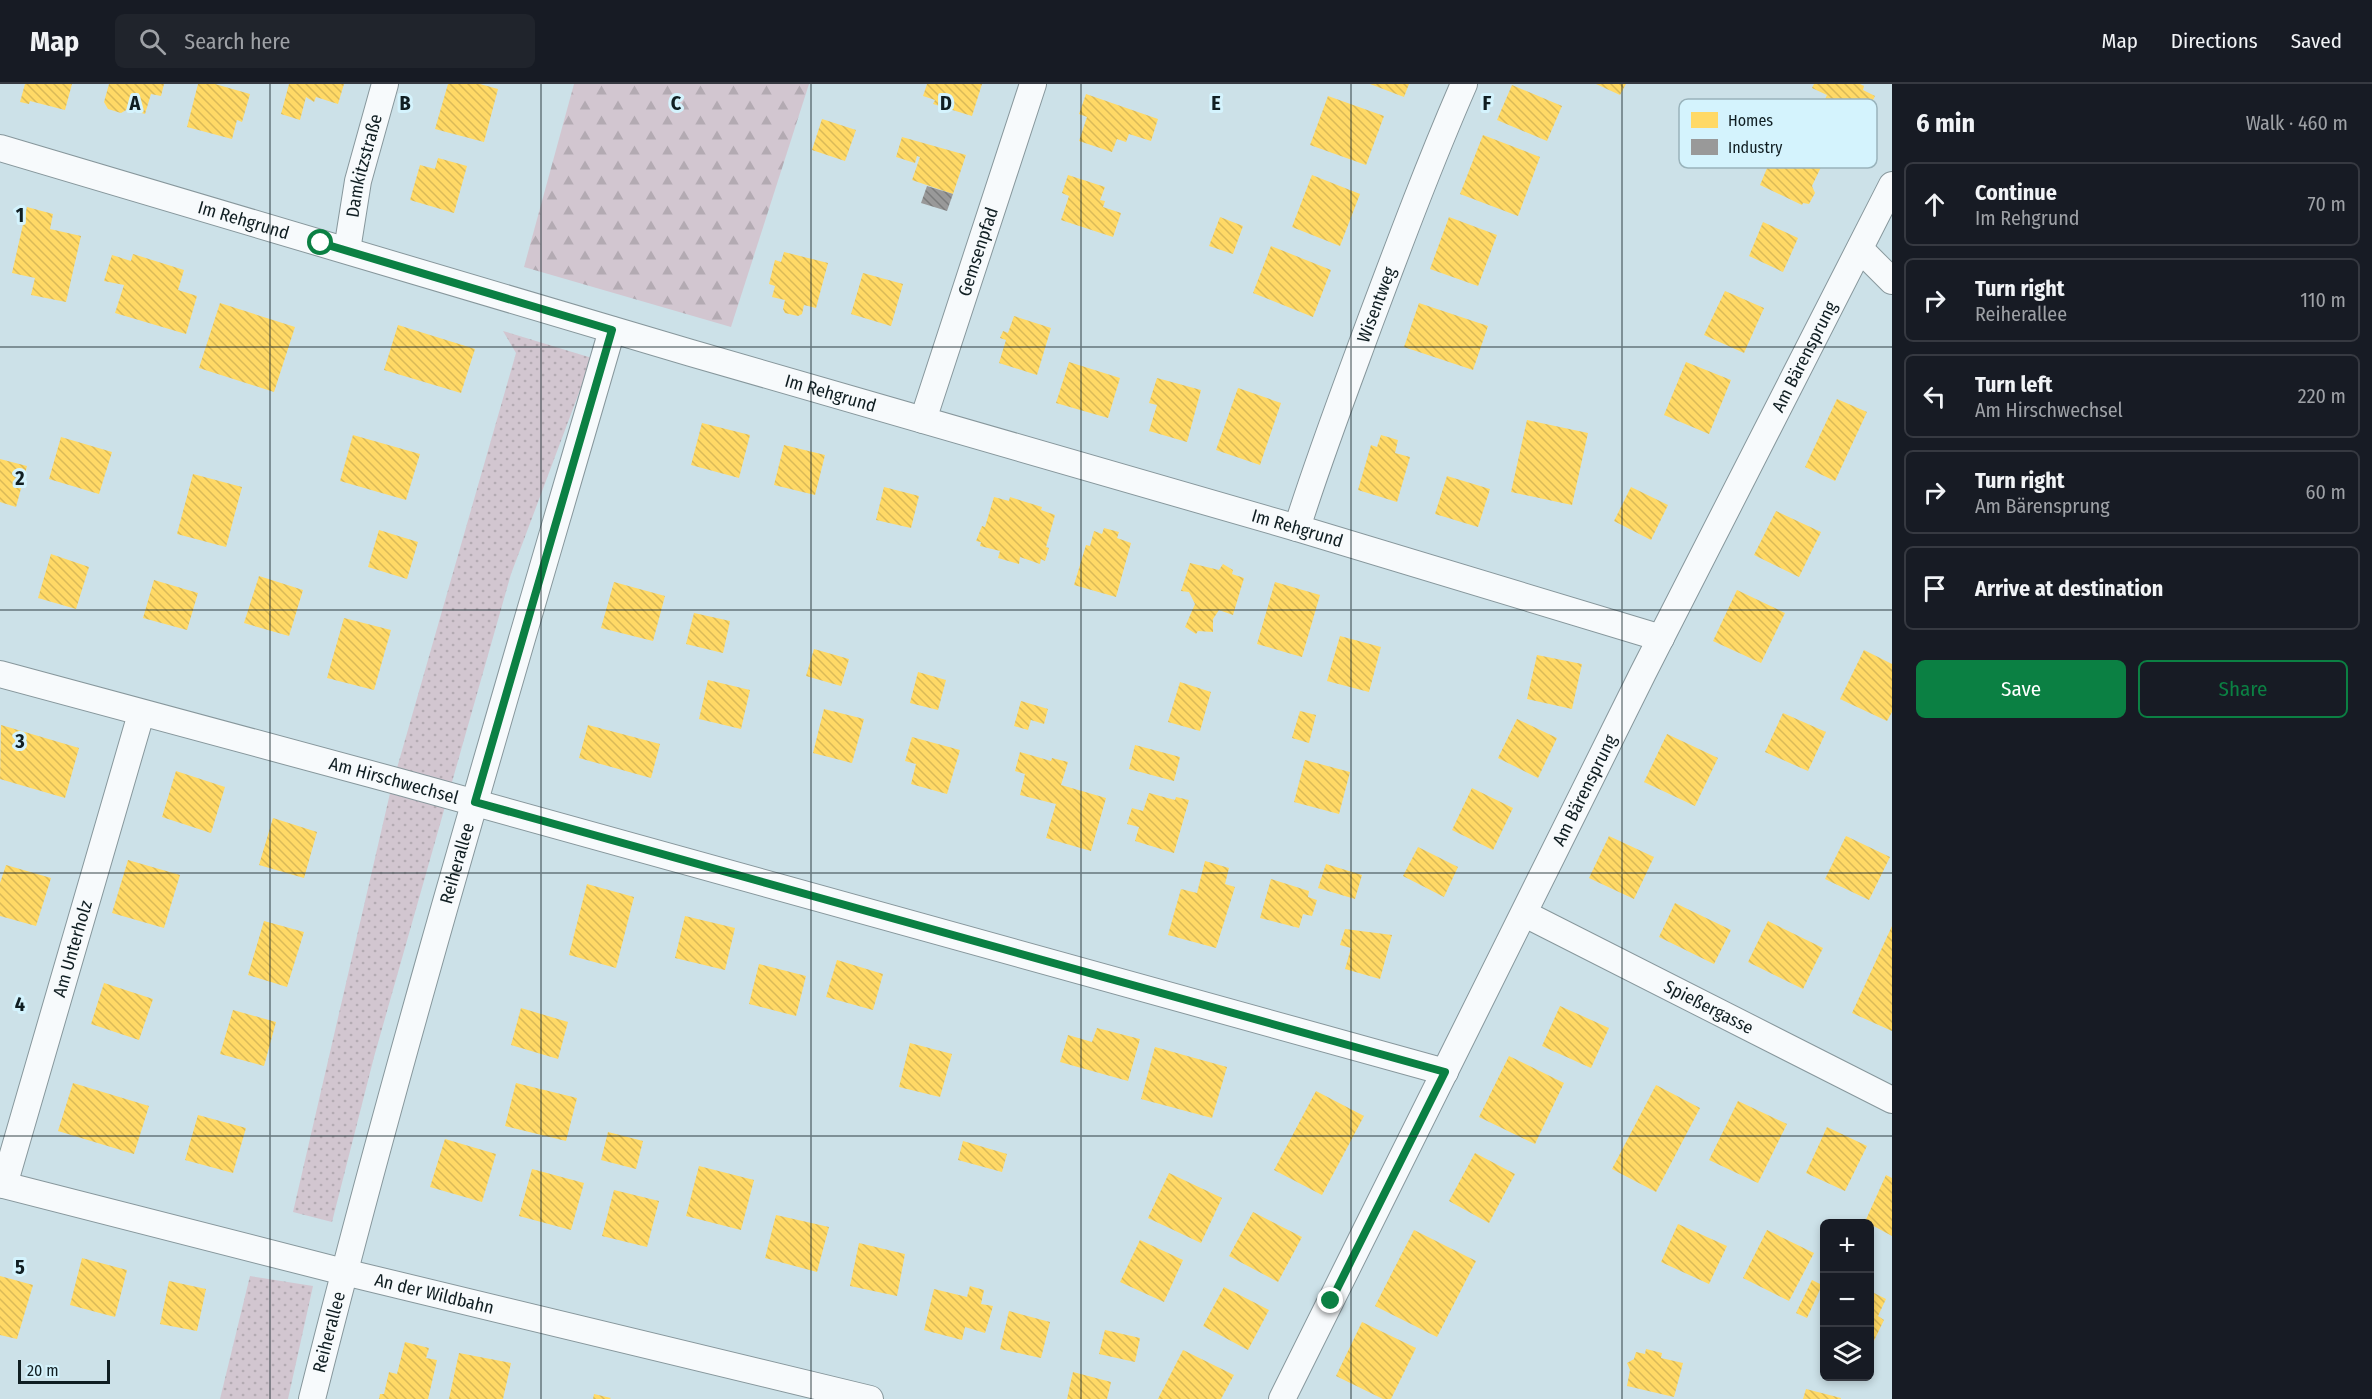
<!DOCTYPE html>
<html lang="en">
<head>
<meta charset="utf-8">
<style>
  :root { --surface:#171b24; --page:#20242c; --text:#f1f3f6; --muted:#9ea1a6; --line:#363941; --accent:#0b8043 }
  body { margin:0; font-family:"Fira Sans Condensed",sans-serif; background:var(--page); color:var(--text) }
  .controls { position:absolute; right:18px; bottom:18px; display:grid; overflow:hidden; border-radius:9px; box-shadow:0 3px 9px #0003 }
  .controls button { width:54px; height:54px; display:grid; place-items:center; padding:0; border:0; border-bottom:2px solid var(--line); background:var(--surface); color:var(--text); font:30px sans-serif }
  .scale { position:absolute; left:18px; bottom:15px; width:92px; box-sizing:border-box; padding-left:6px; border:3px solid #101e22; border-top:0; font-size:16px; line-height:21px; white-space:nowrap; color:#101e22; -webkit-text-stroke:4px #d4f3fd; paint-order:stroke }
  .stop { position:absolute; width:18px; height:18px; margin:-14px; border:4px solid #0b8043; border-radius:50%; background:#fff }
  .stop.end { background:#0b8043; border-color:#fff; box-shadow:0 2px 6px #0008 }
  .list { margin:0; padding:0; list-style:none }
  h2 { display:flex; justify-content:space-between; align-items:center; height:78px; margin:0; padding:0 24px; font-size:26px }
  h2 small { font-size:20px; font-weight:400; color:var(--muted) }
  .list li { display:grid; grid-template-columns:39px 1fr auto; gap:18px; align-items:center; box-sizing:border-box; height:84px; margin:0 12px 12px; padding:0 12px; border:2px solid var(--line); border-radius:9px }
  .list b { display:block; font-size:22px; white-space:nowrap }
  .list p { margin:0; font-size:20px; white-space:nowrap; color:var(--muted) }
  .list em { font-size:20px; font-style:normal; color:var(--muted) }
  .actions { display:flex; gap:12px; padding:18px 24px }
  .actions a { flex:1; padding:14px 0; border:2px solid var(--accent); border-radius:9px; text-align:center; font-size:21px; color:var(--accent) }
  .actions .main { background:var(--accent); color:#fff }
  .icon { flex:none; width:33px; height:33px; fill:none; stroke:currentColor; stroke-width:2; stroke-linecap:round; stroke-linejoin:round }
  .map { position:relative; flex:none; width:1892px; height:1315px; overflow:hidden }
  header { display:flex; align-items:center; gap:36px; box-sizing:border-box; height:84px; padding:0 30px; background:var(--surface); border-bottom:2px solid var(--line) }
  header strong { font-size:28px }
  nav { display:flex; gap:33px; margin-inline-start:auto; font-size:21px }
  .search { width:420px; height:54px; background:var(--page); display:flex; align-items:center; gap:15px; box-sizing:border-box; padding:0 21px; border-radius:9px; color:var(--muted); font-size:22px }
  main { display:flex }
  aside { flex:1; background:var(--surface) }
  .map>svg:first-child { display:block }
  .grass { fill:url(#grass-dots) }
  .forest { fill:url(#forest-firs) }
  .homes { fill:url(#homes-back-hatch) }
  .industry { fill:url(#industry-back-hatch) }
  .lines { fill:none; stroke-linecap:round; stroke-linejoin:round }
  .street-casing { stroke:#87979c; stroke-width:28 }
  .street { stroke:#f7fafc; stroke-width:26 }
  .route { stroke:#0b8043; stroke-width:8 }
  .grid { fill:none; stroke:#101e22; stroke-width:1.5; stroke-opacity:0.55 }
  .labels { text-anchor:middle; stroke-width:6; stroke-linejoin:round; paint-order:stroke }
  .street-label { font-size:18px; fill:#101e22; stroke:#d4f3fd }
  .key { fill:#d4f3fd; stroke:#99b3bb; stroke-width:1.5 }
  .key-label { font-size:16px; fill:#101e22 }
  .grid-label { font-size:20px; text-anchor:middle; font-weight:bold; fill:#101e22; stroke:#d4f3fd; stroke-width:6; stroke-linejoin:round; paint-order:stroke }
</style>
</head>
<body>
<header>
<strong>Map</strong>
<div class="search"><svg class="icon" aria-label="search" viewBox="0 0 24 24"><circle cx="10" cy="10" r="6"/><path d="M15 15l6 6"/></svg>Search here</div>
<nav><a>Map</a><a>Directions</a><a>Saved</a></nav>
</header>
<main>
<div class="map">
<svg width="1892" height="1315" viewBox="0 0 1892 1315">
  <defs>
    <pattern id="grass-dots" width="8" height="8" patternUnits="userSpaceOnUse" patternTransform="scale(1.5)"><rect width="8" height="8" fill="#d2c6d0"/><path d="M2 2h.1M6 6h.1" fill="none" stroke="#b3aab2" stroke-width="1.8" stroke-linecap="round"/></pattern>
    <pattern id="forest-firs" width="22" height="20" patternUnits="userSpaceOnUse" patternTransform="scale(1.5)"><rect width="22" height="20" fill="#d2c6d0"/><path d="M5 1l3.5 6h-7zM16 11l3.5 6h-7z" fill="#b3aab2"/></pattern>
    <pattern id="homes-back-hatch" width="6" height="6" patternUnits="userSpaceOnUse" patternTransform="scale(1.5)"><rect width="6" height="6" fill="#ffd966"/><path d="M-1 5l2 2M0 0l6 6M5-1l2 2" fill="none" stroke="#daba58"/></pattern>
    <pattern id="industry-back-hatch" width="6" height="6" patternUnits="userSpaceOnUse" patternTransform="scale(1.5)"><rect width="6" height="6" fill="#999"/><path d="M-1 5l2 2M0 0l6 6M5-1l2 2" fill="none" stroke="#7b7c7c"/></pattern>
  </defs>
  <rect width="100%" height="100%" fill="#cce1e8"/>
  <g class="grass">
    <path d="M503,247l89,27 -81,216 -137,483 -42,165 -39,-10 98,-423 125,-436z"/>
    <path d="M250,1192l63,10 -25,113h-68z"/>
  </g>
  <path class="forest" d="M574,0h235l-78,243 -207,-60z"/>
  <g class="homes">
    <path d="M25,0h47l-7,26 -35,-9 -1,3 -9,-2z"/>
    <path d="M109,0h55l-3,12 -10,-2 -6,20 -17,-5 -7,4 -13,-4 -4,-7z"/>
    <path d="M198,0h17l35,10 -8,28 -5,-2 -5,19 -45,-12z"/>
    <path d="M289,0h55l-6,20 -22,-7 -2,5 -8,-5 -6,23 -19,-6z"/>
    <path d="M448,0h32l18,5 -14,53 -49,-13z"/>
    <path d="M927,0h55l-10,32 -39,-12 2,-4 -12,-4z"/>
    <path d="M1370,0h39l-5,13z"/>
    <path d="M1596,0h30l-6,11z"/>
    <path d="M1814,0h46l4,2 -1,4 12,6 -10,20 5,3 -9,17 -43,-22 9,-19 -15,-7z"/>
    <path d="M1512,1l50,21 -15,35 -50,-21z"/>
    <path d="M1086,10l72,25 -7,22 -22,-7 -3,8 -9,-3 -5,13 -33,-11 8,-24 -8,-3z"/>
    <path d="M1328,12l56,20 -18,49 -56,-20z"/>
    <path d="M822,35l34,11 -11,31 -33,-11z"/>
    <path d="M1483,51l57,22 -22,59 -58,-22z"/>
    <path d="M902,53l64,18 -13,39 -41,-14 8,-23 -3,-1 -2,7 -19,-6z"/>
    <path d="M1780,53l23,12 -4,7 22,11 -9,19 3,7 -6,11 -6,-1 -1,2 -42,-20z"/>
    <path d="M438,74l29,8 -13,47 -44,-13 10,-35 15,4z"/>
    <path d="M1068,91l37,12 -5,13 5,1 -2,6 18,6 -8,24 -52,-17 8,-24 -7,-3z"/>
    <path d="M1312,91l48,19 -20,52 -48,-19z"/>
    <path d="M27,123l26,7 -3,15 31,7 -15,66 -35,-7 4,-17 -23,-5z"/>
    <path d="M1220,133l23,9 -10,28 -24,-8z"/>
    <path d="M1449,133l48,18 -19,51 -48,-17z"/>
    <path d="M1763,138l35,16 -15,34 -34,-16z"/>
    <path d="M1271,162l60,24 -18,47 -60,-24z"/>
    <path d="M784,168l44,11 -12,45 -12,-3 -2,9 -4,2 -13,-3 -2,-4 2,-9 -13,-3 3,-11 -6,-2 6,-24 6,2z"/>
    <path d="M133,170l51,16 -6,20 19,6 -11,38 -71,-21 9,-28 -20,-4 8,-26 19,6z"/>
    <path d="M863,189l40,11 -12,42 -40,-12z"/>
    <path d="M1725,207l39,17 -20,45 -40,-18z"/>
    <path d="M220,219l75,24 -21,65 -75,-24z"/>
    <path d="M1419,219l69,23 -15,44 -69,-23z"/>
    <path d="M1014,232l37,12 -14,47 -38,-12 7,-23 -6,-2 3,-7 5,2z"/>
    <path d="M398,241l77,24 -14,44 -77,-23z"/>
    <path d="M1069,278l51,16 -12,40 -52,-15z"/>
    <path d="M1686,278l45,18 -22,54 -45,-19z"/>
    <path d="M1157,294l44,12 -14,52 -38,-11 8,-26 -8,-2z"/>
    <path d="M1238,304l43,15 -21,62 -44,-15z"/>
    <path d="M1837,315l30,13 -32,69 -30,-14z"/>
    <path d="M1527,336l61,13 -16,72 -61,-13z"/>
    <path d="M702,339l48,12 -11,43 -48,-13z"/>
    <path d="M353,351l67,19 -14,46 -66,-19z"/>
    <path d="M1381,351l17,5 -3,13 15,4 -13,45 -39,-12 13,-45 6,2z"/>
    <path d="M61,353l51,15 -13,42 -50,-15z"/>
    <path d="M784,361l41,10 -10,40 -41,-10z"/>
    <path d="M0,375l27,7 -11,41 -16,-5z"/>
    <path d="M193,390l49,13 -16,60 -49,-13z"/>
    <path d="M1447,392l43,13 -12,38 -43,-13z"/>
    <path d="M884,403l35,9 -8,32 -35,-8z"/>
    <path d="M1631,403l37,18 -17,35 -37,-19z"/>
    <path d="M994,413l15,4 1,-4 32,10 -1,3 14,5 -9,32 3,1 -4,13 -4,-2 -1,5 -20,-7 -1,7 -21,-6 2,-7 -20,-5 1,-4 -5,-1 6,-15 3,1z"/>
    <path d="M1776,427l45,21 -22,45 -45,-22z"/>
    <path d="M1104,444l15,4 -2,6 14,5 -15,54 -42,-12 12,-40 4,1 4,-15 8,3z"/>
    <path d="M379,446l39,12 -11,37 -39,-12z"/>
    <path d="M51,470l38,13 -13,42 -38,-11z"/>
    <path d="M1190,479l29,7 4,-6 10,6 -1,4 12,4 -11,37 -14,-5 -6,9v13l-15,-1 -2,3 -11,-7 10,-23 -6,-12 -8,-1z"/>
    <path d="M259,492l44,14 -14,46 -45,-13z"/>
    <path d="M154,496l44,13 -11,37 -44,-12z"/>
    <path d="M614,498l51,14 -12,45 -52,-13z"/>
    <path d="M1275,498l45,13 -18,62 -45,-13z"/>
    <path d="M1737,506l48,23 -24,50 -48,-22z"/>
    <path d="M694,529l36,8 -7,32 -37,-9z"/>
    <path d="M344,534l47,12 -17,60 -47,-12z"/>
    <path d="M1340,552l41,11 -12,45 -42,-11z"/>
    <path d="M814,565l35,10 -8,27 -35,-10z"/>
    <path d="M1864,566l28,14v48l-5,9 -47,-22z"/>
    <path d="M1537,571l45,9 -10,45 -45,-10z"/>
    <path d="M918,588l28,8 -8,30 -28,-7z"/>
    <path d="M708,596l42,10 -9,39 -42,-10z"/>
    <path d="M1180,598l31,10 -11,39 -32,-9z"/>
    <path d="M1021,617l27,8 -4,15 -13,-4 -3,10 -14,-4z"/>
    <path d="M824,625l40,10 -12,44 -39,-10z"/>
    <path d="M1300,627l16,4 -7,28 -17,-5z"/>
    <path d="M1783,629l43,19 -18,39 -43,-19z"/>
    <path d="M1517,635l40,19 -19,40 -40,-20z"/>
    <path d="M1,641l78,23 -14,50 -65,-19z"/>
    <path d="M588,641l72,19 -9,34 -72,-20z"/>
    <path d="M1667,650l51,24 -23,48 -51,-24z"/>
    <path d="M912,653l48,13 -13,44 -36,-10 5,-20 -11,-3z"/>
    <path d="M1135,661l45,12 -6,24 -45,-12z"/>
    <path d="M1020,668l31,9 1,-3 16,4 -7,23 45,13 -15,53 -45,-13 10,-34 -36,-9 5,-21 -10,-3z"/>
    <path d="M1305,676l45,12 -11,42 -45,-12z"/>
    <path d="M176,687l49,16 -14,46 -49,-16z"/>
    <path d="M1472,704l41,20 -20,42 -41,-20z"/>
    <path d="M1149,709l26,7 1,-3 13,3 -15,53 -39,-12 4,-14 -12,-3 5,-16 11,3z"/>
    <path d="M273,734l44,14 -13,46 -45,-13z"/>
    <path d="M1609,752l45,21 -20,42 -45,-21z"/>
    <path d="M1846,752l44,21 -21,43 -44,-21z"/>
    <path d="M1418,763l40,20 -14,30 -41,-21z"/>
    <path d="M128,776l52,15 -16,53 -52,-15z"/>
    <path d="M1205,777l24,7 -4,16 10,3 -19,61 -48,-13 13,-46 16,4z"/>
    <path d="M1326,780l36,11 -7,24 -37,-11z"/>
    <path d="M6,781l45,13 -15,48 -36,-10v-33z"/>
    <path d="M1271,795l38,12 -1,6 9,3 -5,16 -9,-2 -4,14 -39,-10z"/>
    <path d="M587,800l47,13 -18,71 -47,-13z"/>
    <path d="M1675,819l56,27 -17,34 -55,-27z"/>
    <path d="M685,832l50,12 -10,42 -50,-12z"/>
    <path d="M264,837l40,11 -17,55 -39,-12z"/>
    <path d="M1768,837l55,27 -20,41 -55,-27z"/>
    <path d="M1892,842v105l-40,-18z"/>
    <path d="M1345,845l47,6 -12,44 -35,-10 6,-21 -11,-3z"/>
    <path d="M837,876l46,14 -10,36 -47,-13z"/>
    <path d="M759,880l47,12 -10,40 -47,-12z"/>
    <path d="M104,899l49,16 -14,41 -48,-16z"/>
    <path d="M1560,922l49,22 -18,40 -49,-22z"/>
    <path d="M521,924l47,14 -10,37 -47,-14z"/>
    <path d="M233,926l43,12 -12,44 -44,-12z"/>
    <path d="M1097,944l43,11 -12,42 -68,-19 8,-27 24,7z"/>
    <path d="M910,959l42,11 -12,43 -41,-10z"/>
    <path d="M1155,963l72,20 -15,51 -71,-19z"/>
    <path d="M1509,972l55,27 -29,61 -56,-27z"/>
    <path d="M73,999l76,23 -15,48 -76,-23z"/>
    <path d="M516,999l61,15 -11,43 -61,-15z"/>
    <path d="M1656,1001l44,23 -44,84 -44,-23z"/>
    <path d="M1316,1007l48,25 -42,79 -48,-25z"/>
    <path d="M1738,1017l49,23 -29,59 -49,-23z"/>
    <path d="M198,1031l48,13 -13,45 -48,-13z"/>
    <path d="M1827,1043l40,19 -22,45 -39,-18z"/>
    <path d="M608,1048l35,9 -7,28 -35,-9z"/>
    <path d="M445,1055l51,15 -14,48 -52,-15z"/>
    <path d="M963,1057l44,13 -5,18 -44,-12z"/>
    <path d="M1475,1069l40,21 -26,49 -40,-22z"/>
    <path d="M699,1082l55,14 -13,50 -55,-14z"/>
    <path d="M532,1085l52,14 -13,47 -52,-14z"/>
    <path d="M1169,1089l53,25 -21,45 -53,-25z"/>
    <path d="M1886,1091l6,3v58l-22,-12h-6z"/>
    <path d="M614,1106l45,11 -12,46 -45,-11z"/>
    <path d="M1253,1128l49,25 -24,45 -49,-26z"/>
    <path d="M776,1131l53,12 -12,45 -52,-14z"/>
    <path d="M1678,1140l49,22 -18,38 -48,-22z"/>
    <path d="M1414,1146l62,31 -39,76 -62,-31z"/>
    <path d="M1767,1146l47,23 -25,48 -46,-23z"/>
    <path d="M1140,1156l43,20 -19,42 -44,-20z"/>
    <path d="M859,1159l46,11 -8,42 -47,-10z"/>
    <path d="M82,1174l45,12 -12,47 -45,-12z"/>
    <path d="M0,1192l33,9 -16,54 -17,-4z"/>
    <path d="M1812,1196l10,5 -15,33 -11,-5z"/>
    <path d="M169,1197l37,8 -9,42 -37,-7z"/>
    <path d="M970,1202l14,4 -3,14 12,2 -8,27 -20,-6 -3,13 -38,-10 10,-41 33,8z"/>
    <path d="M1224,1203l45,23 -21,40 -45,-24z"/>
    <path d="M1870,1207l16,8 -8,17 6,4 -14,29z"/>
    <path d="M1009,1227l41,11 -9,36 -41,-9z"/>
    <path d="M1362,1238l54,26 -25,51h-8l-47,-23z"/>
    <path d="M1105,1246l35,8 -5,24 -36,-8z"/>
    <path d="M405,1258l24,6 -3,10 11,2 -9,39h-49l1,-5h4l5,-22 8,2z"/>
    <path d="M1646,1265l16,4 -1,5 22,5 -9,34 -47,-11 3,-16 -3,-7 7,-4 2,-7 9,2z"/>
    <path d="M1183,1266l51,25 -13,24h-63z"/>
    <path d="M459,1269l52,10 -8,36h-54z"/>
    <path d="M1073,1288l38,10 -4,17h-40z"/>
    <path d="M1806,1305l35,9v1h-38z"/>
    <path d="M594,1310l17,4 -1,1h-17z"/>
  </g>
  <path class="industry" d="M927,102l26,8 -6,17 -26,-8z"/>
  <g class="lines">
    <g class="street-casing">
      <g id="street">
        <path id="s1" d="M0,64l691,205 606,175 364,110"/>
        <path d="M1860,165l32,32"/>
        <path id="s2" d="M347,166l11,-69 27,-97"/>
        <path id="s3" d="M923,336l110,-336"/>
        <path id="s4" d="M1297,444c22,-70 48,-138 73,-206 30,-80 60,-160 94,-238"/>
        <path id="s5" d="M0,590l400,108 1045,290"/>
        <path id="s6" d="M1525,830l367,186"/>
        <path id="s7" d="M0,1100l344,88 526,127"/>
        <path id="s8" d="M4,1101l137,-471"/>
        <path id="s9" d="M312,1315c90,-359 197,-714 300,-1069"/>
        <path id="s10" d="M1282,1315l361,-726 249,-488"/>
      </g>
    </g>
    <use href="#street" class="street"/>
  </g>
  <g class="lines">
    <path class="route" d="M321,159l291,87 -137,472 970,270 -114,229"/>
  </g>
  <path class="grid" d="M270,0v1315M541,0v1315M811,0v1315M1081,0v1315M1351,0v1315M1622,0v1315M0,263h1892M0,526h1892M0,789h1892M0,1052h1892"/>
  <g class="labels">
    <g class="street-label">
      <text dy="6" stroke="none"><textPath href="#s2" startOffset="86">Damkitzstraße</textPath></text>
      <text dy="6" stroke="none"><textPath href="#s1" startOffset="254">Im Rehgrund</textPath></text>
      <text dy="6" stroke="none"><textPath href="#s3" startOffset="177">Gemsenpfad</textPath></text>
      <text dy="6" stroke="none"><textPath href="#s4" startOffset="237">Wisentweg</textPath></text>
      <text dy="6" stroke="none"><textPath href="#s10" startOffset="1166">Am Bärensprung</textPath></text>
      <text dy="6" stroke="none"><textPath href="#s1" startOffset="866">Im Rehgrund</textPath></text>
      <text dy="6" stroke="none"><textPath href="#s1" startOffset="1352">Im Rehgrund</textPath></text>
      <text dy="6" stroke="none"><textPath href="#s5" startOffset="408">Am Hirschwechsel</textPath></text>
      <text dy="6" stroke="none"><textPath href="#s10" startOffset="680">Am Bärensprung</textPath></text>
      <text dy="6" stroke="none"><textPath href="#s9" startOffset="555">Reiherallee</textPath></text>
      <text dy="6" stroke="none"><textPath href="#s8" startOffset="246">Am Unterholz</textPath></text>
      <text dy="6" stroke="none"><textPath href="#s6" startOffset="206">Spießergasse</textPath></text>
      <text dy="6" stroke="none"><textPath href="#s7" startOffset="448">An der Wildbahn</textPath></text>
      <text dy="6" stroke="none"><textPath href="#s9" startOffset="69">Reiherallee</textPath></text>
    </g>
  </g>
  <rect x="1679" y="15" width="198" height="69" rx="9" class="key"/>
  <rect x="1691" y="28" width="27" height="16" fill="#ffd966"/>
  <rect x="1691" y="55" width="27" height="16" fill="#999"/>
  <g class="key-label">
    <text x="1728" y="42">Homes</text>
    <text x="1728" y="69">Industry</text>
  </g>
  <g class="grid-label">
    <text x="135" y="26">A</text>
    <text x="405" y="26">B</text>
    <text x="676" y="26">C</text>
    <text x="946" y="26">D</text>
    <text x="1216" y="26">E</text>
    <text x="1487" y="26">F</text>
    <text x="20" y="138">1</text>
    <text x="20" y="401">2</text>
    <text x="20" y="664">3</text>
    <text x="20" y="927">4</text>
    <text x="20" y="1190">5</text>
  </g>
</svg>
<div class="controls">
<button>+</button>
<button>−</button>
<button><svg class="icon" aria-label="layers" viewBox="0 0 24 24"><path d="M12 4l9 5-9 5-9-5zM3 14l9 5 9-5"/></svg></button>
</div>
<div class="scale">20 m</div>
<div class="stop" style="left:321px;top:159px"></div>
<div class="stop end" style="left:1331px;top:1217px"></div>
</div>
<aside>
<h2>6 min<small>Walk · 460 m</small></h2>
<ul class="list">
<li><svg class="icon" aria-label="ahead" viewBox="0 0 24 24"><path d="M12 20V5M6 11l6-6 6 6"/></svg><div><b>Continue</b><p>Im Rehgrund</p></div><em>70 m</em></li>
<li><svg class="icon" aria-label="right" viewBox="0 0 24 24"><path d="M7 20v-9h11M14 6l5 5-5 5"/></svg><div><b>Turn right</b><p>Reiherallee</p></div><em>110 m</em></li>
<li><svg class="icon" aria-label="left" viewBox="0 0 24 24"><path d="M17 20v-9H6M10 6l-5 5 5 5"/></svg><div><b>Turn left</b><p>Am Hirschwechsel</p></div><em>220 m</em></li>
<li><svg class="icon" aria-label="right" viewBox="0 0 24 24"><path d="M7 20v-9h11M14 6l5 5-5 5"/></svg><div><b>Turn right</b><p>Am Bärensprung</p></div><em>60 m</em></li>
<li><svg class="icon" aria-label="arrive" viewBox="0 0 24 24"><path d="M6 21V4h12l-3 4 3 4H6"/></svg><div><b>Arrive at destination</b></div></li>
</ul>
<div class="actions"><a class="main">Save</a><a>Share</a></div>
</aside>
</main>
</body>
</html>
